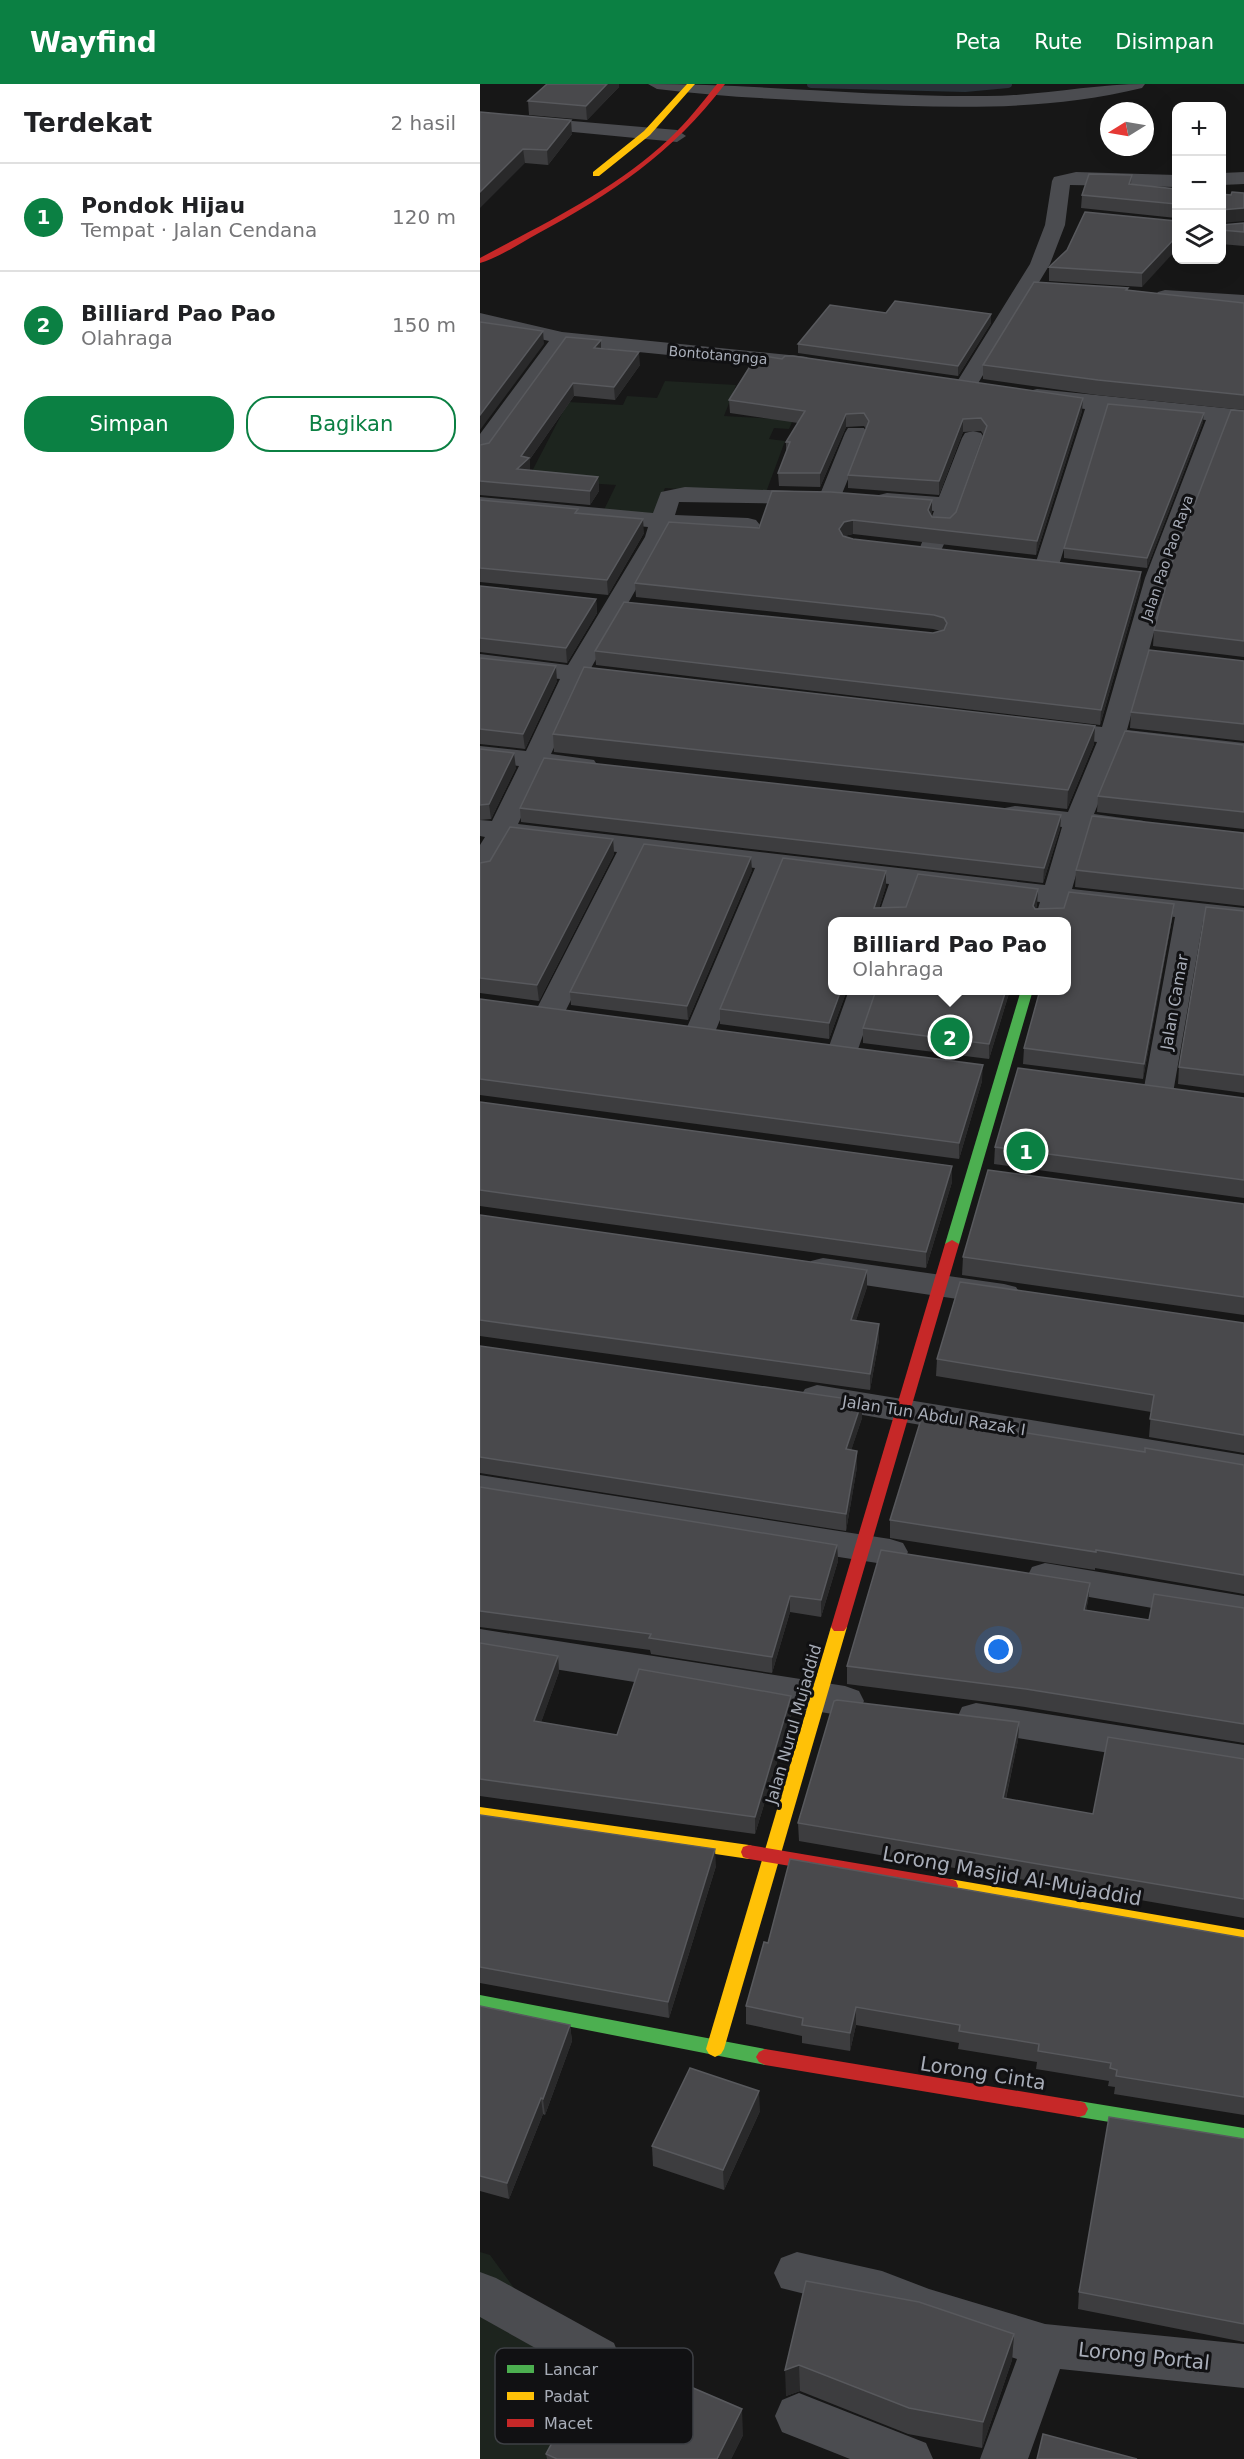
<!DOCTYPE html>
<html lang="id">
<head>
<meta charset="utf-8">
<style>
  :root { --surface:#fff; --page:#f2f2f2; --text:#202124; --muted:#757577; --line:#e0e0e0; --accent:#0b8043 }
  body { margin:0; font-family:"DejaVu Sans",sans-serif; background:var(--page); color:var(--text) }
  .controls { position:absolute; right:18px; top:18px; display:grid; overflow:hidden; border-radius:12px; box-shadow:0 6px 24px #0002 }
  .controls button { width:54px; height:54px; display:grid; place-items:center; padding:0; border:0; border-bottom:2px solid var(--line); background:var(--surface); color:var(--text); font:30px sans-serif }
  .compass { position:absolute; left:620px; top:18px; width:54px; height:54px; border-radius:50%; background:var(--surface); box-shadow:0 6px 24px #0002; rotate:259deg }
  .you { position:absolute; left:519px; top:1566px; width:21px; height:21px; margin:-15px; border:4px solid #fff; border-radius:50%; background:#1a73e8; box-shadow:0 0 0 9px #1a73e833 }
  .badge { display:grid; place-items:center; width:39px; height:39px; border-radius:50%; background:var(--accent); color:#fff; font-size:20px; font-weight:700 }
  .pin { position:absolute; translate:-50% -50%; border:3px solid #fff; box-shadow:0 2px 6px #0006 }
  .popup { position:absolute; left:348px; top:833px; width:243px; height:78px; box-sizing:border-box; display:grid; place-content:center; border-radius:12px; background:var(--surface); filter:drop-shadow(0 2px 4px #0005); font-size:20px; white-space:nowrap; color:var(--muted) }
  .popup b { font-size:22px; color:var(--text) }
  .popup::after { content:''; position:absolute; left:50%; top:100%; margin-left:-12px; border:12px solid transparent; border-top-color:var(--surface) }
  .list { margin:0; padding:0; list-style:none }
  h2 { display:flex; justify-content:space-between; align-items:center; height:78px; margin:0; padding:0 24px; font-size:26px }
  h2 small { font-size:20px; font-weight:400; color:var(--muted) }
  .list li { display:grid; grid-template-columns:39px 1fr auto; gap:18px; align-items:center; box-sizing:border-box; height:108px; padding:0 24px; border-top:2px solid var(--line) }
  .list b { display:block; font-size:22px; white-space:nowrap }
  .list p { margin:0; font-size:20px; white-space:nowrap; color:var(--muted) }
  .list em { font-size:20px; font-style:normal; color:var(--muted) }
  .actions { display:flex; gap:12px; padding:18px 24px }
  .actions a { flex:1; padding:14px 0; border:2px solid var(--accent); border-radius:24px; text-align:center; font-size:21px; color:var(--accent) }
  .actions .main { background:var(--accent); color:#fff }
  .icon { flex:none; width:33px; height:33px; fill:none; stroke:currentColor; stroke-width:2; stroke-linecap:round; stroke-linejoin:round }
  .map { position:relative; flex:none; width:764px; height:2375px; overflow:hidden }
  header { display:flex; align-items:center; gap:36px; box-sizing:border-box; height:84px; padding:0 30px; background:var(--accent); color:#fff }
  header strong { font-size:28px }
  nav { display:flex; gap:33px; margin-inline-start:auto; font-size:21px }
  main { display:flex }
  aside { flex:1; background:var(--surface) }
  .map>svg:first-child { display:block }
  .green { fill:#1d241e }
  .lines { fill:none; stroke-linecap:round; stroke-linejoin:round }
  .stream { stroke:#2a3239; stroke-width:8 }
  .street { fill:#4b4c50; fill-rule:evenodd }
  .fast { fill:#4caf50; fill-rule:evenodd }
  .slow { fill:#ffc107; fill-rule:evenodd }
  .jam { fill:#c62828; fill-rule:evenodd }
  .wall { fill:#3d3d3f }
  .shaded-wall { fill:#29292a }
  .building { fill:#49494c; stroke:#58595d; stroke-width:1.5 }
  .labels { text-anchor:middle; stroke-width:6; stroke-linejoin:round; paint-order:stroke }
  .far-street-label { font-size:14px; fill:#a8adb8; stroke:#111113 }
  .street-label { font-size:16px; fill:#a8adb8; stroke:#111113 }
  .near-street-label { font-size:20px; fill:#a8adb8; stroke:#111113 }
  .key { fill:#111113; stroke:#3e4045; stroke-width:1.5 }
  .key-label { font-size:16px; fill:#a8adb8 }
</style>
</head>
<body>
<header>
<strong>Wayfind</strong>
<nav><a>Peta</a><a>Rute</a><a>Disimpan</a></nav>
</header>
<main>
<aside>
<h2>Terdekat<small>2 hasil</small></h2>
<ul class="list">
<li><span class="badge">1</span><div><b>Pondok Hijau</b><p>Tempat · Jalan Cendana</p></div><em>120 m</em></li>
<li><span class="badge">2</span><div><b>Billiard Pao Pao</b><p>Olahraga</p></div><em>150 m</em></li>
</ul>
<div class="actions"><a class="main">Simpan</a><a>Bagikan</a></div>
</aside>
<div class="map">
<svg width="764" height="2375" viewBox="0 0 764 2375">
  <rect width="100%" height="100%" fill="#171717"/>
  <g class="green">
    <path d="M185,297l71,4 -12,31 69,4 -4,9 -15,-1 -5,11 16,2 -20,54 -100,-7 -13,29 -50,-3 14,-29 -88,-6 40,-77 55,3 4,-9 30,2z"/>
    <path d="M0,2168l10,3 148,204h-158z"/>
  </g>
  <g class="lines">
    <path class="stream" d="M331,0l154,4 43,-4"/>
    <g class="street">
      <path d="M168,0c113,0 225,13 338,12 53,0 106,-12 159,-12l-3,4c-98,24 -198,20 -299,15 -62,-4 -124,-6 -186,-14z"/>
      <path d="M0,29l197,17 9,6 -9,6 -197,-19z"/>
      <path d="M596,88l100,3v12l-106,-2 -5,40 -15,39 -76,126h-16l-3,-5 75,-121 15,-39 7,-44 2,-4z"/>
      <path d="M764,88v12l-22,1v-12z"/>
      <path d="M685,206l79,5v12l-86,-7 -3,-4 3,-4z"/>
      <path d="M0,229l82,19 237,24 8,1 3,5 -3,5 -8,1 -231,-23 -80,110 -8,2v-23l69,-93 -69,-16z"/>
      <path d="M557,305l207,21v14l-16,-2 -59,156 -42,152 117,13v16l-122,-14 -28,69 50,7 4,6 -4,6 -10,2 -45,-5 -17,59 172,19v18l-41,-5 -30,172 -4,7 -11,2 -11,-2 -4,-7 32,-176 -108,-12 -5,17h-28l6,-20 -124,-15 -12,35h-28l13,-38 -107,-13 -67,161 -4,6 -11,3 -11,-3 -4,-6 70,-164 -112,-13 -78,157 -5,6 -10,3 -10,-3 -5,-6 82,-160 -107,-12 -20,35 -10,2v-32l5,-8 -5,-1v-16l12,1 27,-55 -39,-4v-16l46,5 34,-72 -80,-9v-16l88,11 77,-128 3,-10 -168,-16v-14l173,16 8,-21 24,-5 136,5 24,-59 3,-5h16l3,5 -28,68 -24,3 -136,-2 -4,13 73,3 8,2 4,5 -4,5 -8,2 -77,-4 -80,140 43,7 4,5 -4,5 -9,3 -41,-6 -33,72 43,6 4,6 -4,6 -9,2 -41,-5 -26,55 527,61 17,-58 -57,-7 -4,-6 4,-6 10,-2 53,6 29,-70 -57,-7 -4,-6 4,-6 9,-2 53,6 43,-149 61,-158 -100,-9 -47,154 -4,5 -8,2 -8,-2 -4,-5 50,-156 -56,-8 -3,-5 3,-5z"/>
      <path d="M493,347l8,2 3,5 -22,67 -23,50h-16l-4,-5 15,-39 -55,-6 -4,-5 4,-5 8,-2 52,4 23,-59 3,-5z"/>
      <path d="M369,906h30l-22,62 -4,6 -11,3 -11,-3 -4,-6z"/>
      <path d="M343,1174l181,26 12,3 5,8 -5,8 -12,3 -193,-29 -4,-8 4,-8z"/>
      <path d="M337,1301l427,70v26l-439,-76 -5,-8 5,-8z"/>
      <path d="M0,1391l410,64 13,4 5,9 -5,9 -13,4 -410,-64z"/>
      <path d="M565,1479l199,33v28l-212,-37 -5,-10 5,-10z"/>
      <path d="M0,1545l365,57 14,5 5,10 -5,10 -14,5 -365,-59z"/>
      <path d="M496,1619l268,42v30l-282,-46 -5,-11 5,-11z"/>
      <path d="M317,2168l85,19 47,18 116,35 199,20v44l-184,-19 -32,90h-48l37,-100 -136,-46 -100,-25 -7,-15 7,-15z"/>
      <path d="M0,2188l16,6 118,65 6,15 -6,15 -17,7 -17,-7 -100,-56z"/>
      <path d="M319,2309l127,50 7,16h-83l-68,-27 -7,-16 7,-16z"/>
    </g>
    <g class="fast">
      <path d="M541,906h12l-74,254 -2,3h-10l-2,-3z"/>
      <path d="M0,1911l285,54 6,3 3,5 -3,5 -6,3 -285,-56z"/>
      <path d="M599,2017l165,27v16l-165,-27 -6,-2 -3,-6 3,-6z"/>
    </g>
    <g class="slow">
      <path d="M207,0h8l-45,51 -51,41h-6v-4l51,-41z"/>
      <path d="M359,1537l5,2 3,4 -123,422 -3,5 -6,3 -6,-3 -3,-5 125,-422 3,-4z"/>
      <path d="M0,1723l269,38 6,2 2,5 -2,5 -6,2 -269,-40z"/>
      <path d="M470,1795l294,51v14l-294,-51 -6,-2 -2,-5 2,-5z"/>
    </g>
    <g class="jam">
      <path d="M237,0h8c-52,69 -114,110 -188,150 -18,10 -37,23 -57,29v-5c65,-35 135,-68 189,-119 18,-17 33,-36 48,-55z"/>
      <path d="M472,1156l7,4 -112,383 -3,4h-10l-3,-4 114,-383z"/>
      <path d="M269,1761l201,34 6,2 2,5 -2,5 -6,2 -201,-34 -6,-2 -2,-5 2,-5z"/>
      <path d="M285,1965l314,52 6,2 3,6 -3,6 -6,2 -314,-52 -6,-3 -3,-5 3,-5z"/>
    </g>
  </g>
  <g class="wall">
    <path d="M67,0h72v3l-32,33 -58,-5 -1,-14z"/>
    <path d="M0,28l92,22 -24,31 -23,-2z"/>
    <path d="M652,91l-1,9 45,5v31v-2l-95,-10 1,-13z"/>
    <path d="M696,137l-34,66 -93,-6v-14z"/>
    <path d="M741,146l23,2v14l-23,-2z"/>
    <path d="M648,204v2l116,13v107l-147,-15 -114,-16v-14z"/>
    <path d="M406,229l105,1v9l-33,53 -160,-23v-9z"/>
    <path d="M121,264l39,17 -25,35 -41,-4 -44,63v11l68,7 1,14 -9,14 -110,-10v-50l9,-2z"/>
    <path d="M249,316l353,11 -46,144 -183,-21 -9,2 9,3 288,33 -1,14 -40,139 -504,-60 -1,-14 338,-18 8,-2 -8,-2 -297,-32 -1,-14 124,-55 173,-28 -1,15 1,2 18,1 6,-6 27,-78 -2,-3 -18,1 -24,63 -91,-7v-13l18,-46 -2,-3 -18,1 -26,60 -41,-1 -1,-13 8,-20v-11l12,-19 -68,-10z"/>
    <path d="M764,327v246l-91,-11 1,-16z"/>
    <path d="M723,338l-56,146 -83,-10v-10z"/>
    <path d="M0,416l98,13 66,20 -36,62 -128,-13z"/>
    <path d="M0,502l116,13 1,14 -30,50 -87,-11z"/>
    <path d="M0,574l77,23 -32,68 -45,-5z"/>
    <path d="M764,577v80l-114,-13 1,-16z"/>
    <path d="M73,650l541,10 -27,65 -513,-57z"/>
    <path d="M764,661v84l-147,-17 1,-16z"/>
    <path d="M0,665l36,19 -25,51 -11,1z"/>
    <path d="M40,724l541,7 -1,14 -17,54 -522,-61z"/>
    <path d="M764,749v73l-169,-19 1,-17z"/>
    <path d="M133,755l1,15 -75,147 -59,-8v-130z"/>
    <path d="M303,774l103,13v15l-7,22 27,-1 12,-33 120,15 -1,15 -1,5 28,-1 5,-16 105,12 -2,15 -29,160 -120,-15 1,-16 16,-58h27v-69h-234v69h14l-18,49 -109,-15v-15z"/>
    <path d="M272,786l-64,150 -117,-15 -1,-13z"/>
    <path d="M764,827v182l-66,-9 1,-17z"/>
    <path d="M396,906h134l-21,69 -126,-16v-15z"/>
    <path d="M0,915l502,82 -23,78 -479,-64z"/>
    <path d="M764,1014v100l-250,-34 1,-17z"/>
    <path d="M0,1018l472,64v16l-26,86 -446,-62z"/>
    <path d="M764,1120v111l-282,-40 1,-18z"/>
    <path d="M0,1131l387,55v17l-11,33 23,20 -9,50 -390,-54z"/>
    <path d="M764,1239v130l-95,-16 2,-25 -215,-36 1,-17z"/>
    <path d="M0,1262l382,72 -11,32 6,1v16l-11,64 -366,-58z"/>
    <path d="M665,1368l99,13v129l-149,-26v2l-205,-32v-18z"/>
    <path d="M0,1403l357,58 1,16 -17,56 -31,-5 -18,61 -121,-19 -1,-4 -170,-23z"/>
    <path d="M610,1499l-2,18 -2,9 63,10 95,-12v135l-219,-36 -178,-23v-18z"/>
    <path d="M0,1559l78,13 1,16 -18,50 76,13 175,-22 -37,121 -275,-38z"/>
    <path d="M539,1638l-1,18 -12,59 87,15 151,-55v159l-445,-77 -1,-18z"/>
    <path d="M0,1731l236,51 -47,152 -189,-35z"/>
    <path d="M764,1854v177l-130,-21 1,-7 -7,-1 1,-5 -73,-12 1,-7 -79,-13 1,-6 -103,-18 -6,26 -48,-8v-7l-56,-12v-18l22,-63z"/>
    <path d="M0,1922l90,19 2,16 -27,74 -2,-1 -34,85 -29,-8z"/>
    <path d="M280,2027l-36,79 -71,-24 -1,-20z"/>
    <path d="M764,2055v203l-166,-33 1,-17z"/>
    <path d="M326,2197l208,53 -2,26 -30,88 -74,-14 -108,-43 -14,5z"/>
    <path d="M263,2351l-12,24h-184l-1,-5z"/>
  </g>
  <g class="shaded-wall">
    <path d="M127,0h12v3l-32,33 -1,-14z"/>
    <path d="M91,36l1,14 -24,31 -1,-15z"/>
    <path d="M43,65l2,14 -45,45v-16z"/>
    <path d="M764,124v13l-23,2v-13z"/>
    <path d="M696,153v13l-34,37v-14z"/>
    <path d="M511,230v9l-33,53v-10z"/>
    <path d="M63,247l1,13 -64,86v-15z"/>
    <path d="M121,256v13l-7,-5z"/>
    <path d="M159,268l1,13 -25,35 -1,-13z"/>
    <path d="M93,299l1,13 -44,63v12l-13,-2 4,-13z"/>
    <path d="M603,314l-1,13 -46,144 1,-14z"/>
    <path d="M724,329l-1,9 -56,146v-10z"/>
    <path d="M366,330v13l-26,60v-14z"/>
    <path d="M483,335v13l-24,63v-14z"/>
    <path d="M118,393l1,14 -9,14v-14z"/>
    <path d="M452,416v13l-4,10v-13z"/>
    <path d="M163,435l1,14 -36,62 -1,-15z"/>
    <path d="M373,436v14l-9,2 -5,7v-14l5,-7z"/>
    <path d="M661,488l-1,14 -40,139 1,-15z"/>
    <path d="M116,515l1,14 -30,50 -1,-15z"/>
    <path d="M76,582l1,15 -32,68 -2,-15z"/>
    <path d="M615,642l-1,18 -27,65 1,-19z"/>
    <path d="M34,669l2,15 -25,51 -2,-15z"/>
    <path d="M581,731l-1,14 -17,54 1,-15z"/>
    <path d="M133,755l1,15 -75,147 -2,-16z"/>
    <path d="M271,773l1,13 -64,150 -1,-14z"/>
    <path d="M406,787v15l-11,35 -1,-13z"/>
    <path d="M558,805l-1,15 -5,17 1,-15z"/>
    <path d="M694,820l-2,15 -29,160 1,-15z"/>
    <path d="M361,906h6l-18,49v-16z"/>
    <path d="M526,906h4l-21,69v-15z"/>
    <path d="M503,981l-1,16 -23,78v-16z"/>
    <path d="M472,1082v16l-26,86v-16z"/>
    <path d="M387,1186v17l-16,49v-16z"/>
    <path d="M399,1240v16l-9,50v-16z"/>
    <path d="M382,1317v17l-16,48v-17z"/>
    <path d="M377,1367v16l-11,64v-17z"/>
    <path d="M357,1461l1,16 -17,56v-17z"/>
    <path d="M610,1499l-2,18 -5,27 1,-18z"/>
    <path d="M310,1512v16l-18,61v-16z"/>
    <path d="M78,1572l1,16 -23,65 -2,-16z"/>
    <path d="M311,1612l1,17 -37,121v-17z"/>
    <path d="M539,1638l-1,18 -16,76 1,-18z"/>
    <path d="M235,1765l1,17 -47,152 -1,-16z"/>
    <path d="M376,1923v18l-6,26v-18z"/>
    <path d="M90,1941l2,16 -27,74 -2,-16z"/>
    <path d="M279,2007l1,20 -36,79 -1,-20z"/>
    <path d="M61,2014l2,16 -34,85 -2,-16z"/>
    <path d="M534,2250l-2,26 -30,88 1,-26z"/>
    <path d="M319,2281l1,26 -14,5 -1,-26z"/>
    <path d="M262,2325l1,26 -12,24h-14z"/>
  </g>
  <g class="building">
    <path d="M67,0h60l-21,22 -58,-5z"/>
    <path d="M0,28l91,8 -24,30 -24,-1 -43,43z"/>
    <path d="M609,90l43,1 -3,9 47,5v15l-94,-9z"/>
    <path d="M752,108l12,1v15l-23,2v-16l10,1z"/>
    <path d="M605,128l91,9v16l-34,36 -93,-6 18,-17z"/>
    <path d="M741,132l1,9 22,-2v9l-23,-2z"/>
    <path d="M554,198l94,6 -2,2 118,13v92l-146,-15 -115,-15z"/>
    <path d="M415,217l96,13 -33,52 -160,-22 32,-39 56,8z"/>
    <path d="M0,238l63,9 -63,84z"/>
    <path d="M86,253l35,3 -7,8 45,4 -25,35 -41,-4 -52,73 8,2 -12,11 81,8 -8,14 -110,-10v-36l9,-2z"/>
    <path d="M277,271l25,4 3,-3h8l290,42 -46,143 -184,-21 -9,2 -5,7 4,7 10,3 288,33 -40,138 -506,-59 29,-49 309,31 11,-3 3,-7 -3,-5 -10,-3 -299,-32 34,-61 90,6 13,-37 59,1 101,8 -4,10 4,7 18,1 6,-6 31,-86 -6,-8 -18,1 -24,62 -91,-6 21,-54 -5,-8 -18,1 -26,59h-42l12,-31h-4l19,-31 -76,-11z"/>
    <path d="M628,320l96,9 -57,145 -83,-10z"/>
    <path d="M751,326l13,1v230l-90,-11 18,-67z"/>
    <path d="M0,416l98,9 -3,4 68,6 -36,61 -127,-12z"/>
    <path d="M0,502l116,13 -30,49 -86,-10z"/>
    <path d="M669,566l95,11v63l-113,-12z"/>
    <path d="M0,574l76,8 -33,68 -43,-5z"/>
    <path d="M104,583l511,59 -27,64 -515,-56z"/>
    <path d="M645,647l119,14v67l-146,-16z"/>
    <path d="M0,665l34,4 -25,51 -9,1z"/>
    <path d="M64,674l517,57 -17,53 -524,-60z"/>
    <path d="M612,732l152,17v56l-168,-19z"/>
    <path d="M30,743l103,12 -76,146 -57,-7v-115l10,-2z"/>
    <path d="M164,760l107,13 -64,149 -117,-14z"/>
    <path d="M303,774l103,13 -12,37 32,-1 12,-33 120,15 -5,17 2,3 29,-1 5,-16 105,12 -30,160 -120,-16 16,-58h27v-69h-234v69h8l-12,33 -109,-14z"/>
    <path d="M726,823l38,4v164l-65,-8z"/>
    <path d="M396,906h130l-17,54 -126,-16z"/>
    <path d="M0,915l503,66 -24,78 -479,-64z"/>
    <path d="M538,984l226,30v82l-249,-33z"/>
    <path d="M0,1018l472,64 -26,86 -446,-62z"/>
    <path d="M508,1086l256,34v93l-281,-40z"/>
    <path d="M0,1131l387,55 -16,50 28,4 -9,50 -390,-54z"/>
    <path d="M480,1198l284,41v112l-94,-16 4,-24 -217,-36z"/>
    <path d="M0,1262l382,55 -16,48 11,2 -11,63 -366,-57z"/>
    <path d="M442,1332l223,36v-4l99,17v110l-148,-25v2l-206,-32z"/>
    <path d="M0,1403l357,58 -16,55 -31,-4 -18,61 -123,-19 2,-4 -171,-23z"/>
    <path d="M401,1466l209,33 -6,27 65,10 5,-26 90,14v116l-218,-35 -179,-23z"/>
    <path d="M0,1559l78,13 -24,65 83,14 22,-66 152,27 -36,121 -275,-38z"/>
    <path d="M357,1616l182,22 -16,76 90,16 15,-77 136,22v140l-446,-76 36,-122z"/>
    <path d="M0,1731l235,34 -47,153 -188,-35z"/>
    <path d="M310,1775l454,79v159l-128,-21 1,-6 -7,-2 1,-5 -73,-12 1,-7 -80,-13 1,-6 -104,-18 -6,26 -48,-8 1,-7 -57,-12 18,-64 4,1z"/>
    <path d="M0,1922l90,19 -27,74 -2,-1 -34,85 -27,-7z"/>
    <path d="M210,1984l69,23 -36,79 -71,-24z"/>
    <path d="M629,2033l135,22v185l-165,-32z"/>
    <path d="M326,2197l113,21 95,32 -31,88 -74,-14 -110,-43 -14,5z"/>
    <path d="M127,2267l135,58 -25,50h-160l-11,-5 54,-100z"/>
    <path d="M563,2350l94,25h-100z"/>
  </g>
  <g class="labels">
    <g class="far-street-label">
      <text transform="translate(238 271) rotate(5)" y="5">Bontotangnga</text>
      <text transform="translate(687 474) rotate(-71)" y="5">Jalan Pao Pao Raya</text>
    </g>
    <g class="street-label">
      <text transform="translate(694 918) rotate(-80)" y="6">Jalan Camar</text>
      <text transform="translate(454 1331) rotate(9)" y="6">Jalan Tun Abdul Razak I</text>
      <text transform="translate(313 1640) rotate(-74)" y="6">Jalan Nurul Mujaddid</text>
    </g>
    <g class="near-street-label">
      <text transform="translate(532 1792) rotate(10)" y="7">Lorong Masjid Al-Mujaddid</text>
      <text transform="translate(503 1989) rotate(9)" y="7">Lorong Cinta</text>
      <text transform="translate(664 2272) rotate(6)" y="7">Lorong Portal</text>
    </g>
  </g>
  <rect x="15" y="2264" width="198" height="96" rx="9" class="key"/>
  <rect x="27" y="2281" width="27" height="8" fill="#4caf50"/>
  <rect x="27" y="2308" width="27" height="8" fill="#ffc107"/>
  <rect x="27" y="2335" width="27" height="8" fill="#c62828"/>
  <g class="key-label">
    <text x="64" y="2291">Lancar</text>
    <text x="64" y="2318">Padat</text>
    <text x="64" y="2345">Macet</text>
  </g>
</svg>
<div class="controls">
<button>+</button>
<button>−</button>
<button><svg class="icon" aria-label="layers" viewBox="0 0 24 24"><path d="M12 4l9 5-9 5-9-5zM3 14l9 5 9-5"/></svg></button>
</div>
<svg class="compass" viewBox="-18 -18 36 36"><path d="M0-13l5 13h-10z" fill="#e53935"/><path d="M0 13l5-13h-10z" fill="#757577"/></svg>
<div class="you"></div>
<div class="pin badge" style="left:546px;top:1067px">1</div>
<div class="pin badge" style="left:470px;top:953px">2</div>
<div class="popup"><b>Billiard Pao Pao</b>Olahraga</div>
</div>
</main>
</body>
</html>
